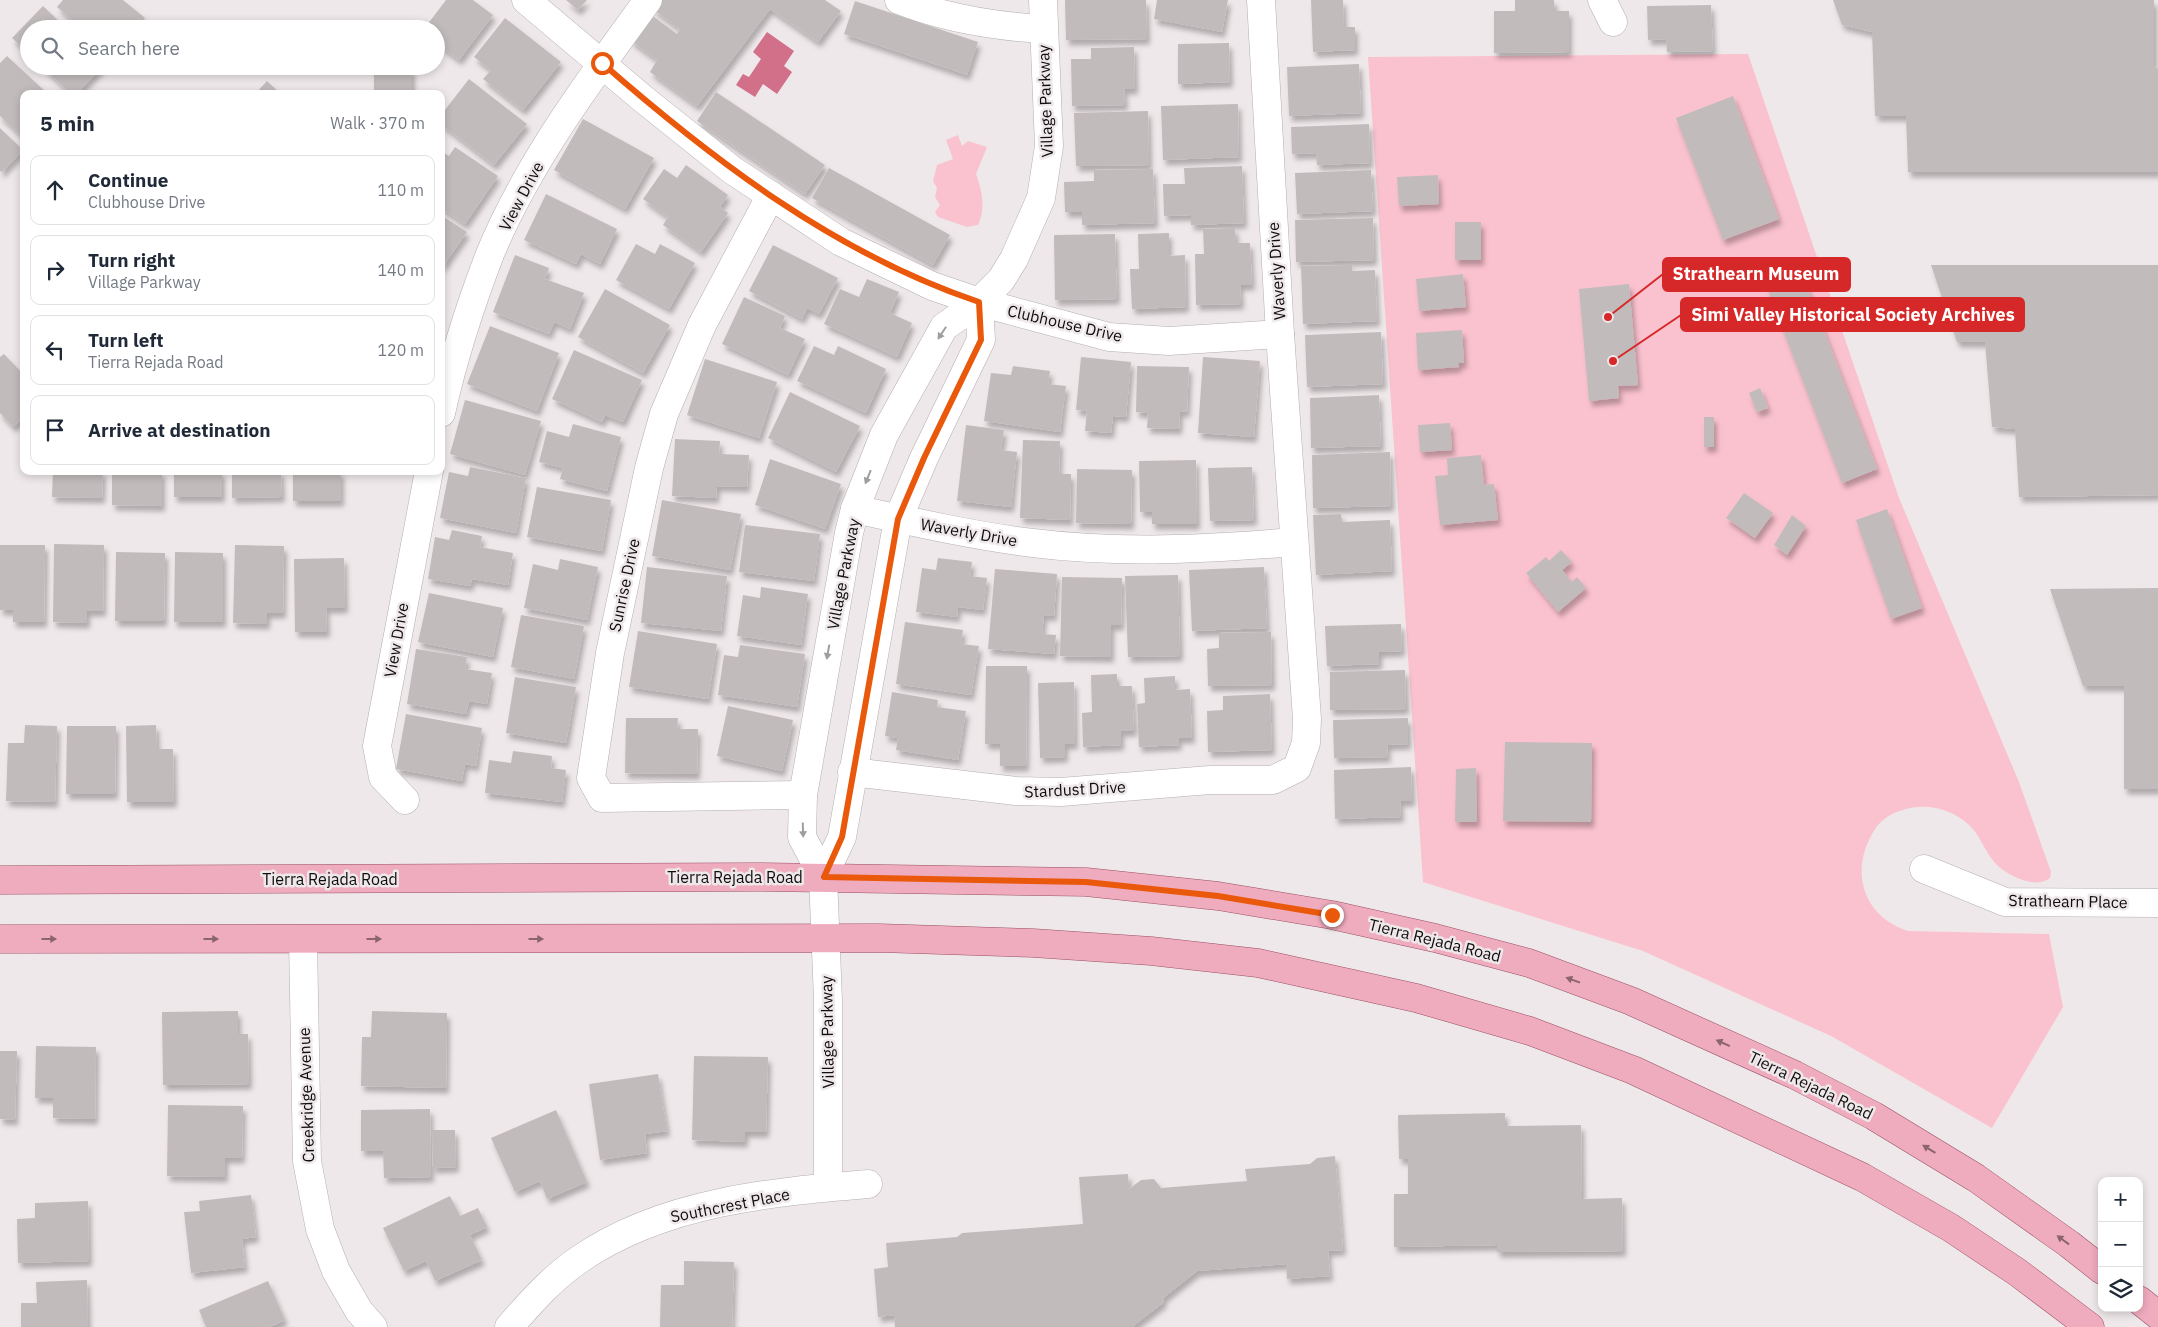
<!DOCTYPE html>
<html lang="en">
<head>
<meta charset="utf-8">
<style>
  :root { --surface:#fff; --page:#f2f2f3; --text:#1f2937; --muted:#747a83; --line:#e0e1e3 }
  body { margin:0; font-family:"IBM Plex Sans",sans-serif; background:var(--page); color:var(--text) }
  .controls { position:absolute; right:15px; bottom:15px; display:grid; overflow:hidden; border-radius:10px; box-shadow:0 2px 8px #0003 }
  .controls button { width:45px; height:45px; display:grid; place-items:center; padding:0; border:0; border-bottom:1px solid var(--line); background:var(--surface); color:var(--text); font:25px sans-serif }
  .stop { position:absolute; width:15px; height:15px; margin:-11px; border:4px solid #ea580c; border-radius:50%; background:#fff }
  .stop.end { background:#ea580c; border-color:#fff; box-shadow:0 1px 5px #0008 }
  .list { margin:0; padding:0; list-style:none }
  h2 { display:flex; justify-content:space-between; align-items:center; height:65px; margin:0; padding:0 20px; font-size:21px }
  h2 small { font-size:16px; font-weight:400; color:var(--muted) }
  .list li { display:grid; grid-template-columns:32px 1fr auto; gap:15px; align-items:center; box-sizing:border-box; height:70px; margin:0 10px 10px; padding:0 10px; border:1px solid var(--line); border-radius:10px }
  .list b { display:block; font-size:19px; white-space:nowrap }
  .list p { margin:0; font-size:16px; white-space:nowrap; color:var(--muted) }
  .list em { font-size:16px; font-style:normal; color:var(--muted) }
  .icon { flex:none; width:28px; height:28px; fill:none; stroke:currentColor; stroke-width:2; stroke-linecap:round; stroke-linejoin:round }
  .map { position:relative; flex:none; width:2158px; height:1327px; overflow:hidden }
  .search { position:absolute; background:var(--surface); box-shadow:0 2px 8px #0003; left:20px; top:20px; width:425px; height:55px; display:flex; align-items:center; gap:12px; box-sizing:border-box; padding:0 18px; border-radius:28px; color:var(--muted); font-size:19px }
  .panel { position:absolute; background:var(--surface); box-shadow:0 2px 8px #0003; left:20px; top:90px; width:425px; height:385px; border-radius:10px }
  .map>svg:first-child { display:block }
  .green { fill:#fac2ce }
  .water { fill:#d26f89 }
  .building { fill:#c2bbbc; filter:url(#shadow) }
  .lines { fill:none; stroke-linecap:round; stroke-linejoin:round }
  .minor-casing { stroke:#b4aeaf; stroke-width:29 }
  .major-casing { stroke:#995064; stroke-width:29 }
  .minor { stroke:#fff; stroke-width:28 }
  .major { stroke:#efacbe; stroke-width:28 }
  .oneway { fill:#9f9e9e }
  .oneway2 { fill:#8a646e }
  .route { stroke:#ea580c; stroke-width:6 }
  .labels { text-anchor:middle; stroke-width:5; stroke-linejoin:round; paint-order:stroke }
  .street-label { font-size:16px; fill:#0f0d0d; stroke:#efe8ea }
  .leader { fill:none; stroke:#d62828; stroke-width:2 }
  .callout-dot { fill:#d62828; stroke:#efe8ea; stroke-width:2 }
  .callout { fill:#d62828; stroke:#d62828; stroke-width:2 }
  .callout-label { font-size:18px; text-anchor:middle; font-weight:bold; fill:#fff }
</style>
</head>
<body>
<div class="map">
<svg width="2158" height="1327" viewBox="0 0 2158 1327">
  <defs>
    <filter id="shadow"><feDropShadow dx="3" dy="5.5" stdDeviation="2.5" flood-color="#0004"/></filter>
  </defs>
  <rect width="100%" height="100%" fill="#efe8ea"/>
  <g class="green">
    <path d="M1748,54l151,444 120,284 32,90 -1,6c-14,12 -44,-3 -55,-15 -10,-11 -15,-28 -26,-38 -17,-16 -41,-22 -63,-16 -16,4 -28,12 -35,27 -21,39 -6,81 37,95l141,3 14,73 -71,121 -161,-92 -188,-85 -220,-69 -55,-825z"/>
    <path d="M958,135l4,11 6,-5 19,6 -11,27c6,16 10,35 2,51l-11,2 -29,-10 -3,-5 5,-7 -5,-8 2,-9 -4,-7 4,-16 16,-6 -7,-19z"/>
  </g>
  <path class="water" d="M767,32l27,19 -10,15 8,6 -15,22 -14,-10 -8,13 -19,-12 7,-11 6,3 12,-18 -8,-7z"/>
  <g class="building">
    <path d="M63,0h60l22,18 -9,11h-53l-26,-22z"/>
    <path d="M446,0h27l20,15 -34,45 -23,-17v-14h-12z"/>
    <path d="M566,0h21l-9,10z"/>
    <path d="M660,0h165l16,11 -23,31 -48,-33 -73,97 -47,-34 7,-12 -27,-20 20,-26 27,20 3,-5 -27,-20z"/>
    <path d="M1065,0h81l1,39 -81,1z"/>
    <path d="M1157,0h71l-6,32 -68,-13z"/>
    <path d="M1311,0h32l1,27h11v23l-42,2z"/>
    <path d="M1515,0h39l1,11h14v41l-75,1v-42h21z"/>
    <path d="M1833,0h321v66l4,3v103h-250l-2,-56h-31l-3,-84 -30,-7z"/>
    <path d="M855,1l123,41 -11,33 -123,-41z"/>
    <path d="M1711,5l2,46 -46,1 -1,-13 -18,1 -1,-34z"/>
    <path d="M43,6l24,23h-38v25l-17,-16z"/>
    <path d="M505,18l56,44 -38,48 -40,-31 8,-9 -17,-13z"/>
    <path d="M1229,43l1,39 -52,2v-40z"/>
    <path d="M1134,47l1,42h-11l1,16 -53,1 -1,-47h20v-11z"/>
    <path d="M7,56l41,38h-24v44l-24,-22v-53z"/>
    <path d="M1359,64l2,49 -72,3 -2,-49z"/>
    <path d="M42,66h61l-27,28h-5z"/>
    <rect x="374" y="68" width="38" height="26"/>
    <path d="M469,79l58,45 -33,41 -53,-41v-9z"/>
    <path d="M267,81l14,13h-26z"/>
    <path d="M716,92l109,73 -20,29 -108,-73z"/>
    <path d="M1733,96l46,123 -56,21 -47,-122z"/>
    <path d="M1238,104l1,53 -76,3 -2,-54z"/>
    <path d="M1148,111l1,54 -73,1 -2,-53z"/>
    <path d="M583,119l71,39 -29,51 -71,-39z"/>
    <path d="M1369,124l1,39 -53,2 -1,-12 -24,1 -1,-27z"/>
    <path d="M0,128l23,22 -21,22 -2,-1z"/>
    <path d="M455,147l43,29 -33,48 -24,-16v-57l8,5z"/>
    <path d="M686,165l42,30 -8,12 8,6 -27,39 -38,-27 5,-8 -25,-18 21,-30 13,9z"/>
    <path d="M1242,166l2,57 -53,2v-10l-27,1 -1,-32h22l-1,-16z"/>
    <path d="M829,168l121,67 -17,30 -121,-67z"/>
    <path d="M1153,169l2,54 -73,2v-13h-17l-1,-30 30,-1v-11z"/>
    <path d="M1371,170l2,41 -76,3 -2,-41z"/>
    <path d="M1438,175l1,29 -40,2 -2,-29z"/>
    <path d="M546,194l71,35 -17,35 -19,-10 -5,10 -52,-24z"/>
    <path d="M441,215l26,17 -26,37z"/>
    <path d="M1373,218l1,42 -78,2 -1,-42z"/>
    <rect x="1455" y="222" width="26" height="38"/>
    <path d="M1235,228l1,15h14l2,42h-12l1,19 -45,1 -1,-51h9l-1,-25z"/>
    <path d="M1169,233v23l16,-1 1,52 -54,2 -2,-40h9l-1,-35z"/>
    <path d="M1115,234l2,65 -62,1 -1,-65z"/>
    <path d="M636,244l19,10 5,-10 35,19 -26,46 -53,-29z"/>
    <path d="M773,245l65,33 -19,36 -12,-6 -5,11 -53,-28z"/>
    <path d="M515,255l34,13 -4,11 39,14 -14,36 -16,-7 -5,12 -56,-22z"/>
    <path d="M1352,265v6l23,-1 2,51 -74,3 -2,-58z"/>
    <path d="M1931,265h227v230l-139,2 -4,-68 -23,-2 -7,-85h-28z"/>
    <path d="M1463,274l3,33 -47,4 -3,-32z"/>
    <path d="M1802,274l75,195 -35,14 -75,-195z"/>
    <path d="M867,279l32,13 -9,21 22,10 -15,34 -73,-33 16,-35 19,8z"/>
    <path d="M1629,284l9,101 -20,1 1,12 -30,3 -10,-112z"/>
    <path d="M605,289l65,36 -27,48 -65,-36z"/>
    <path d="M744,297l41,19 -5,12 25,11 -17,36 -66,-31z"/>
    <path d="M490,326l69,27 -22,58 -70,-27z"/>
    <path d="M1462,330l2,33h-6l1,4 -41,3 -2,-37z"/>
    <path d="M1381,332l2,52 -76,3 -2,-52z"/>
    <path d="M814,346l20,9 4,-9 48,23 -20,44 -69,-32z"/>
    <path d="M574,350l68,30 -19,42 -18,-7 -3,7 -50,-23z"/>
    <path d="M4,354l20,21v42l-11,10 -13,-14v-56z"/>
    <path d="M1081,357l50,5 -5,55 -13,-1 -2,17 -26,-2 2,-20 -11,-1z"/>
    <path d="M1203,357l57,4 -6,76 -56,-4z"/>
    <path d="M705,359l72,23 -18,56 -72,-23z"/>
    <path d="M1013,366l37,5 -2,13 18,2 -6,46 -76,-11 7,-48 20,2z"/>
    <path d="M1137,366l52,1 -2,45 -7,-1 -1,18 -32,-1 1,-15 -12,-1z"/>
    <path d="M1760,388l8,20 -11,4 -8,-19z"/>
    <path d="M790,392l70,34 -24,46 -68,-34z"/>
    <path d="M1379,395l2,51 -70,2 -1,-50z"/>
    <path d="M465,400l76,21 -16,54 -75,-21z"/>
    <rect x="1704" y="417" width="10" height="30"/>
    <path d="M1450,423l2,27 -32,2 -2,-27z"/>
    <path d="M573,424l48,13 -14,54 -47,-12 3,-11 -24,-6 8,-31 22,6z"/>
    <path d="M966,425l38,5 -3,20 16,2 -6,55 -54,-6z"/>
    <path d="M675,439l45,2 -1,13 30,1 -2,32 -30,-1 -1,12 -44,-2z"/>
    <path d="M1023,440l37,1 -1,33h12l-1,46 -50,-2z"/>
    <path d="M1390,452l1,54 -78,2 -1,-53z"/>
    <path d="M1481,455l3,30 10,-1 4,36 -58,5 -5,-49 13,-1 -1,-17z"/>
    <path d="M770,459l71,25 -16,45 -70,-24z"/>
    <path d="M1196,460l1,64h-45v-12h-12l-1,-51z"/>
    <path d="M470,467l56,11 -10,55 -76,-15 9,-46 19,4z"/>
    <path d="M1252,467l2,53 -44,1 -2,-53z"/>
    <path d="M1077,469l55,1 -1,54 -55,-1z"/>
    <path d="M53,471h50l-1,27 -50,-1z"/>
    <path d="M112,471h50v35l-50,-1z"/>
    <rect x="174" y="471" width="48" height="26"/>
    <path d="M232,471h49l1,26 -50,1z"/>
    <rect x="293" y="471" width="48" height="30"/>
    <path d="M537,487l74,13 -9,51 -75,-14z"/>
    <path d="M1744,493l29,20 -18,25 -29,-20z"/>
    <path d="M662,500l79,14 -11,56 -78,-14z"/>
    <path d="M1887,509l35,99 -31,11 -35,-99z"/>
    <path d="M1341,514l1,8 48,-2 2,51 -76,4 -3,-60z"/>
    <path d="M1792,515l14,11 -19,29 -13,-10z"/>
    <path d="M745,525l75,9 -6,47 -75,-9z"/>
    <path d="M452,530l30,6 -2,11 33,6 -5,32 -36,-6 -2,7 -42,-7 7,-42 14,3z"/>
    <path d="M54,544l50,1 -1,66h-16v12l-34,-1z"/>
    <path d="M0,545h45l-1,77h-31v-12h-13z"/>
    <path d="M235,545l49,1 -1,67h-16v11l-34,-1z"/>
    <path d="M1561,550l11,12 -10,8 10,12 5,-5 9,11 -28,24 -32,-39 20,-16 3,4z"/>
    <path d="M116,552l49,1 -1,68h-49z"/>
    <path d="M175,552l48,1v69h-49z"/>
    <path d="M344,558l1,50h-19l1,24h-32l-1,-73z"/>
    <path d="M938,558l34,4 -2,14 17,2 -4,32 -25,-3 -1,10 -41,-5 6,-44 14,2z"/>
    <path d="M560,559l38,8 -11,53 -63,-12 9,-44 25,6z"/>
    <path d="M647,567l80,9 -6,55 -80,-8z"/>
    <path d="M1264,567l3,61 -75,3 -3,-61z"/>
    <path d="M995,569l62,5 -3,42 -10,-1 -2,19 14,1 -2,19 -66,-5z"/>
    <path d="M1178,575l2,81 -52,1 -3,-81z"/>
    <path d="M1062,577l60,1 -1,47h-10v32l-51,-1z"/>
    <path d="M761,587l47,7 -7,51 -64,-9 6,-41 17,3z"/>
    <path d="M2158,588v201h-34v-103h-41l-33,-97z"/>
    <path d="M429,593l74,15 -10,49 -75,-15z"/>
    <path d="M521,615l63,11 -10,53 -63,-12z"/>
    <path d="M905,622l58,8 -2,14 18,2 -8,49 -75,-11z"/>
    <path d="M1401,624l1,27 -23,1v12l-52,2 -2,-40z"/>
    <path d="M638,631l79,13 -9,55 -79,-12z"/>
    <path d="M1271,632l1,53 -64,1 -1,-37 12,-1v-15z"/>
    <path d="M740,645l65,9 -8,53 -79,-12 6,-40 14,2z"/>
    <path d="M416,649l51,8 -2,12 27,4 -5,31 -18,-3 -3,13 -59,-10z"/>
    <path d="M986,666h41l-1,100h-26v-22h-15z"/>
    <path d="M1405,670l1,39 -76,1v-38z"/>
    <path d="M1117,674v12h15l2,45h-13v14l-38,2 -1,-34 10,-1 -1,-37z"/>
    <path d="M1175,676v14l15,-1 2,49h-14l1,7 -40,2 -2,-43 8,-1 -1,-25z"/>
    <path d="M515,677l61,10 -10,56 -60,-10z"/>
    <path d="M1074,682l1,62h-10v13l-25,1 -2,-75z"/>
    <path d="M892,692l46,8 -1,7 29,4 -8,49 -62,-10 2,-12 -13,-2z"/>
    <path d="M1270,694l2,56 -64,2 -1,-41 16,-1v-14z"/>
    <path d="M728,706l65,14 -11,51 -65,-15z"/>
    <path d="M406,714l76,14 -6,38 -11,-2 -3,17 -66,-12z"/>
    <path d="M626,718h52l-1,11h21l-1,45 -72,-1z"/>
    <path d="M1408,718v26l-21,1 1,12 -54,1 -1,-38z"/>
    <path d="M25,725l32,1 -2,76 -49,-1 2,-58h16z"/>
    <path d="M156,725l1,24h16l1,53h-47l-1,-76z"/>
    <path d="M67,726h49l-1,68h-49z"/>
    <path d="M1505,742l87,1 -1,79 -88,-1z"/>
    <path d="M513,751l39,5 -1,12 15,2 -4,32 -77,-9 4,-33 22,3z"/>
    <path d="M1411,767l1,34h-12l1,16 -66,2 -1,-49z"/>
    <path d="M1476,768l1,54h-22l1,-53z"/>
    <path d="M238,1011v23h10l1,50 -86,1 -1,-73z"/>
    <path d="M372,1011l75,2 -1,75 -85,-2 1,-49h9z"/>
    <path d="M36,1046l60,1 -1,72 -42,-1v-20h-18z"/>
    <path d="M0,1051h17l-2,69 -15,-1z"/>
    <path d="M694,1056l74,1 -2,75h-21v10l-53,-2z"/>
    <path d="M658,1074l9,57 -22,3 2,19 -47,7 -11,-76z"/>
    <path d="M168,1105l75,1 -1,52h-17v19l-58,-1z"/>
    <path d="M430,1109l1,68 -47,1 -1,-27h-22v-41z"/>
    <path d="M556,1110l31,72 -40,17 -7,-18 -25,11 -24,-54z"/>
    <path d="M1505,1113v13l76,-1 1,74 40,-1 1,53 -126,1v-7l-103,2v-53h14v-35h-9l-1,-44z"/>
    <path d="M432,1130h23l1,37 -23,1z"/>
    <path d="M1335,1156l8,94 -15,1 2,25 -43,3 -1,-15 -89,7 -34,27 1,4 -32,25h-237l-1,-12 -16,2 -4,-48 14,-2 -2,-24 71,-6 5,-4 121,-9 -4,-47 49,-3 1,15 12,-9 13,-1 7,9 86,-7 -2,-12 65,-5 7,-6z"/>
    <path d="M251,1195l5,42 -14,2 3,28 -54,6 -7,-61 16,-1 -1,-10z"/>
    <path d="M450,1196l10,20 18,-8 9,19 -17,8 12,25 -47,21 -9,-20 -22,10 -21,-43z"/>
    <path d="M88,1201l1,60 -71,2 -1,-44 18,-1v-15z"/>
    <path d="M684,1261l50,1 -2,65h-72l1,-42h23z"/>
    <path d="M87,1280l1,47h-67v-24h16l-1,-21z"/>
    <path d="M268,1281l17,39 -15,7h-64l-7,-17z"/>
  </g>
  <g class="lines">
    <g class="minor-casing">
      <g id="minor">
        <path d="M526,0l116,98 90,72 109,72 91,44 47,16 130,35 60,4 111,-7"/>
        <path d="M899,0c45,18 95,26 143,29"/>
        <path d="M1602,0l11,22"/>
        <path d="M771,195l-69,130 -38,89 -15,54 -39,185 -19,125 11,20 201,-3"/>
        <path d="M441,413c12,-54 29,-107 49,-159 37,-90 101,-176 158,-254"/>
        <path d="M855,509c58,13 119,27 178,34 87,11 174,6 261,-1"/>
        <path d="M852,772l164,19 45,1 149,-12h63l24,-12 9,-25 1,-24 -27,-385 -19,-334"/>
        <path d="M405,800l-22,-23 -6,-31 52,-275"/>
        <path d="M1924,869l81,33 153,1"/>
        <path d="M823,877l-21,-40 1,-42 46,-262 6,-24 29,-74 60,-108 35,-25 22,-22 13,-21 27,-61 8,-52 -6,-146"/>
        <path d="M303,939l4,222 13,68 16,42 23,40 14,16"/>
        <path d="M828,1187v-187l-5,-123 19,-40 56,-318 26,-61 57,-118 -2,-38"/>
        <path d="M509,1327c22,-25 44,-50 71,-68 83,-57 191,-67 288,-75"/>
      </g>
    </g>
    <g class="major-casing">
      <g id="major">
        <path d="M0,880l756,-3 330,5 132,14 114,19 103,23 94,25 102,38 164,74 79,41 102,62 93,66 33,26"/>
        <path d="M0,939l879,-1 154,5 118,8 107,12 158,35 114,33 103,39 229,107 89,51 66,44 73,55"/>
        <path d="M2139,1300l19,15"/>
      </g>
    </g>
    <use href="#minor" class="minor"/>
    <use href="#major" class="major"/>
  </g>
  <defs><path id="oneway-solid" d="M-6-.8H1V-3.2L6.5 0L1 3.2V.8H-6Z" transform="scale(1.25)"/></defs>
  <g class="oneway">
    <use href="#oneway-solid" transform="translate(942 333) rotate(123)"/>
    <use href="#oneway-solid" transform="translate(868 477) rotate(112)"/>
    <use href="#oneway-solid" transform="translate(828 652) rotate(100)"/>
    <use href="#oneway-solid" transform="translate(803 830) rotate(88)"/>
  </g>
  <g class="oneway2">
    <use href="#oneway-solid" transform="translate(49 939)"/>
    <use href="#oneway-solid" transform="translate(211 939)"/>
    <use href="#oneway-solid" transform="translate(374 939)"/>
    <use href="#oneway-solid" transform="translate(536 939)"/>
    <use href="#oneway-solid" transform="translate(1573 980) rotate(-160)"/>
    <use href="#oneway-solid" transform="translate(1723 1043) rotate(-156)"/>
    <use href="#oneway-solid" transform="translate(1929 1149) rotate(-149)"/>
    <use href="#oneway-solid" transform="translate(2063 1240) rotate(-144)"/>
  </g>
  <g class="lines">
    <path class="route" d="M602,63c112,98 234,191 377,239l2,38 -57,118 -26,61 -56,318 -18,40 262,5 132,14 114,19"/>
  </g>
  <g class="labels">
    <g class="street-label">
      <text transform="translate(1045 101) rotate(-92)" y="6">Village Parkway</text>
      <text transform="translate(521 196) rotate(-62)" y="6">View Drive</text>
      <text transform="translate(1276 271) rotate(-94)" y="6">Waverly Drive</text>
      <text transform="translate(1065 323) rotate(13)" y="6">Clubhouse Drive</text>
      <text transform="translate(969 532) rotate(10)" y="6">Waverly Drive</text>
      <text transform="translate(843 574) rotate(-79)" y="6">Village Parkway</text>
      <text transform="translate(624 585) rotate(-78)" y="6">Sunrise Drive</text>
      <text transform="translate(396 640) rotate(-80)" y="6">View Drive</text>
      <text transform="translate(1075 789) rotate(-3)" y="6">Stardust Drive</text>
      <text x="735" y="883">Tierra Rejada Road</text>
      <text x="330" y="885">Tierra Rejada Road</text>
      <text transform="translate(2068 901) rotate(1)" y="6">Strathearn Place</text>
      <text transform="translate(1435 940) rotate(14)" y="6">Tierra Rejada Road</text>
      <text transform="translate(827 1032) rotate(-91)" y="6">Village Parkway</text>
      <text transform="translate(1811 1085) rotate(26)" y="6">Tierra Rejada Road</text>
      <text transform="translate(306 1095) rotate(-92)" y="6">Creekridge Avenue</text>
      <text transform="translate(730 1205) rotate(-11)" y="6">Southcrest Place</text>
    </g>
  </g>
  <path class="leader" d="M1608 317L1663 274M1613 361L1681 315"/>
  <g class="callout-dot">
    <circle cx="1608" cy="317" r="5"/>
    <circle cx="1613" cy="361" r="5"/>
  </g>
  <g class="callout">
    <rect x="1663" y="258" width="187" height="33" rx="5"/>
    <rect x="1681" y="298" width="343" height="33" rx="5"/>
  </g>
  <g class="callout-label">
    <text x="1756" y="280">Strathearn Museum</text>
    <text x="1853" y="321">Simi Valley Historical Society Archives</text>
  </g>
</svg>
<div class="controls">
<button>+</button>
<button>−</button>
<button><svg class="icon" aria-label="layers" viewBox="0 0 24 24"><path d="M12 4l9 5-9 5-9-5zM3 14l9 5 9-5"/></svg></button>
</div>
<div class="stop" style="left:602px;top:63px"></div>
<div class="stop end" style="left:1332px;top:915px"></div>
<div class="search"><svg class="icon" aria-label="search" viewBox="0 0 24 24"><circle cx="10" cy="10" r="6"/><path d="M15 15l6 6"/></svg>Search here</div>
<section class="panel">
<h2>5 min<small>Walk · 370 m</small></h2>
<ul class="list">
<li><svg class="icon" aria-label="ahead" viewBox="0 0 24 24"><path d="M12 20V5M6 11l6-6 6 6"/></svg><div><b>Continue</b><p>Clubhouse Drive</p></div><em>110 m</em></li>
<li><svg class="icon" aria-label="right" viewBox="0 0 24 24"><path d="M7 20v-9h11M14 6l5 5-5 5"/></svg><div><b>Turn right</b><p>Village Parkway</p></div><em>140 m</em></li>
<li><svg class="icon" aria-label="left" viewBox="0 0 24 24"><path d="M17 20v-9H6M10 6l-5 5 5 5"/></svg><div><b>Turn left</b><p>Tierra Rejada Road</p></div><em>120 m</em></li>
<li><svg class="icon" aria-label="arrive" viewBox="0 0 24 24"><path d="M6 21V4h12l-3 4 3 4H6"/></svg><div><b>Arrive at destination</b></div></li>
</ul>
</section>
</div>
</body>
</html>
